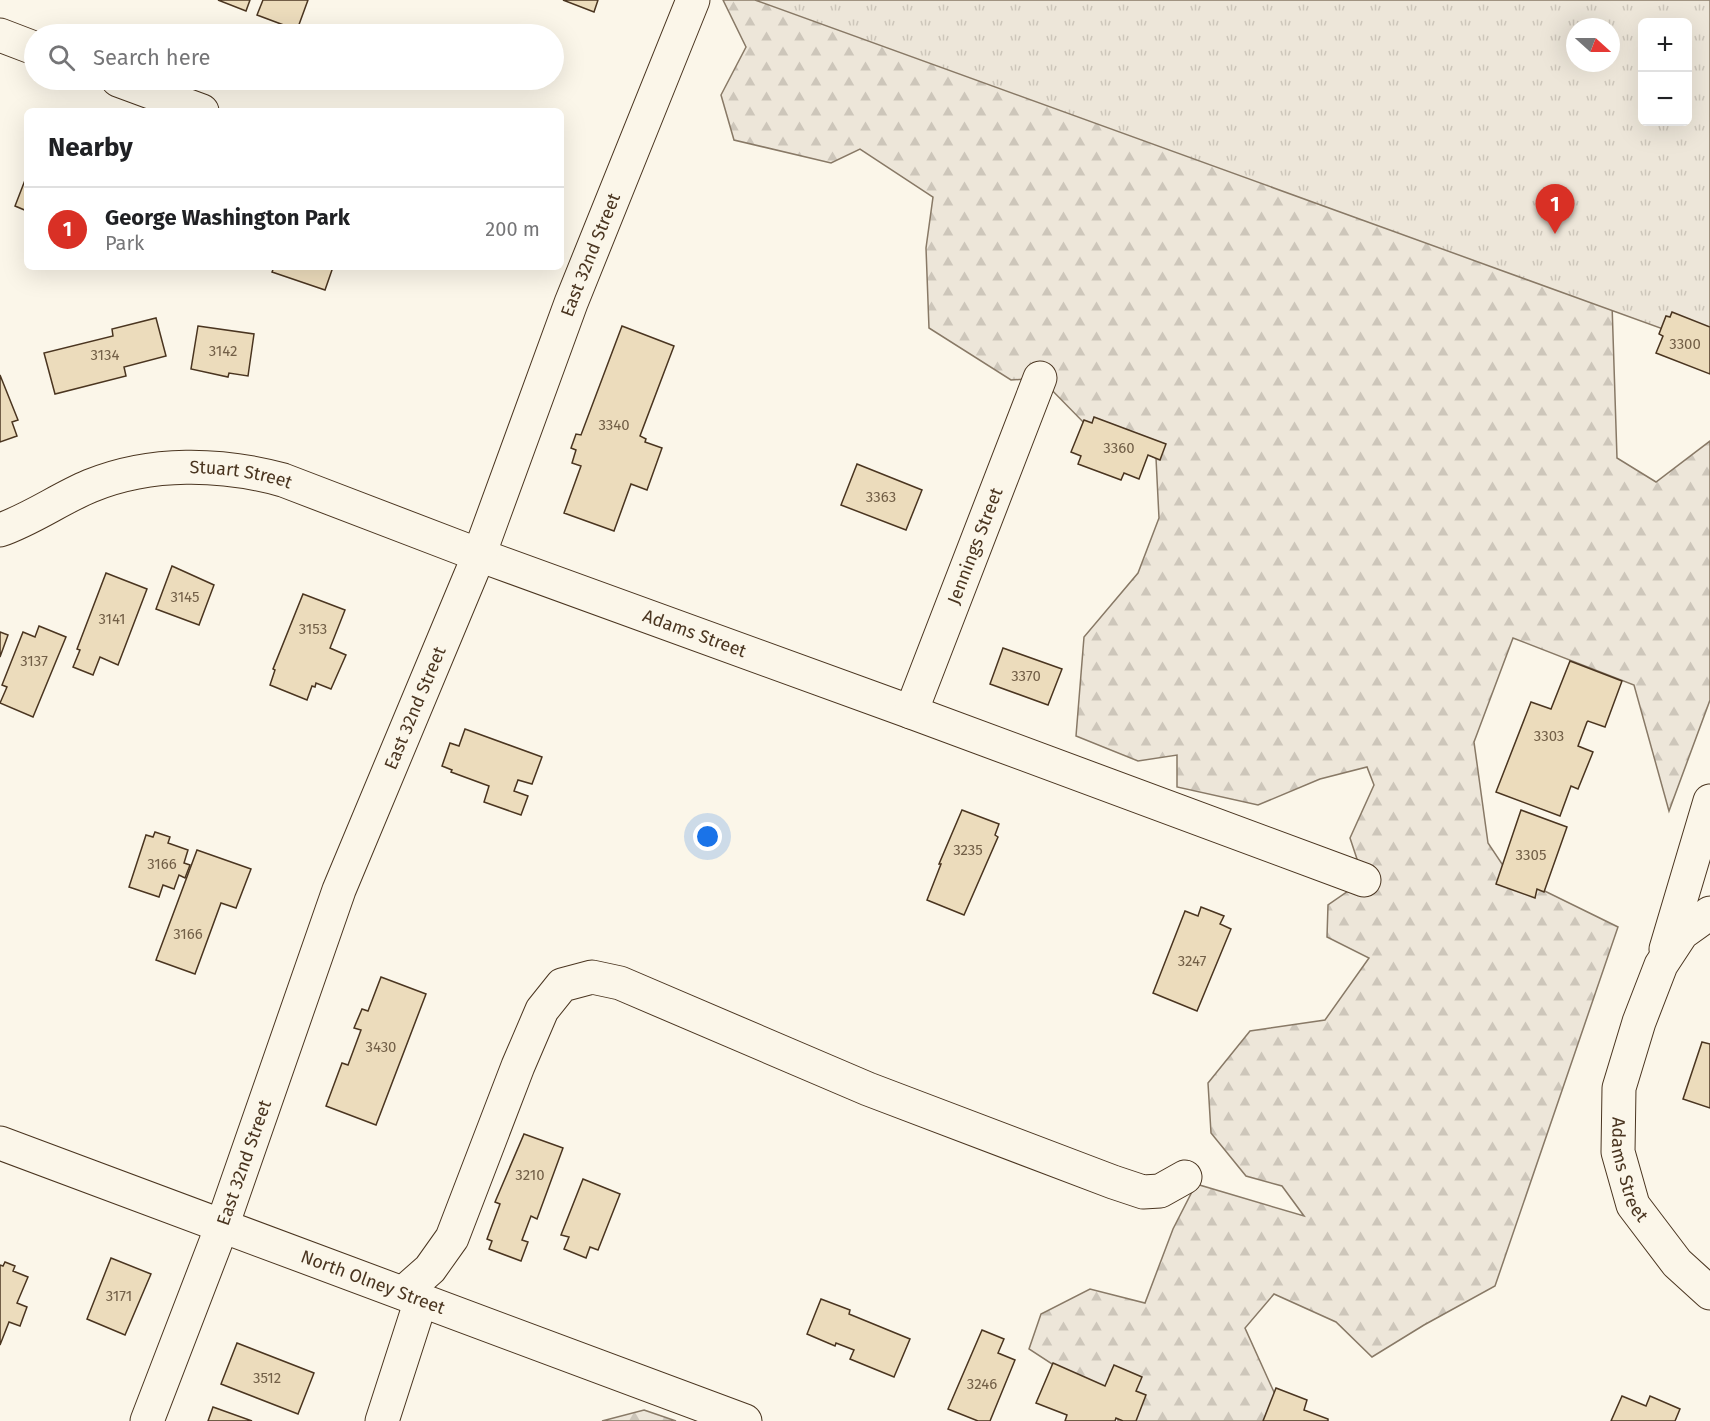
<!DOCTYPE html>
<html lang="en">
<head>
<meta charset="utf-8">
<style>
  :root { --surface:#fff; --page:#f6f6f6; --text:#202124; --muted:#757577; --line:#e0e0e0; --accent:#d93025 }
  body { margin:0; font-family:"Fira Sans",sans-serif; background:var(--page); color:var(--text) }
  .controls { position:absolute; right:18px; top:18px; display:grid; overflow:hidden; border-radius:9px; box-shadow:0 6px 24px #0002 }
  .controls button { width:54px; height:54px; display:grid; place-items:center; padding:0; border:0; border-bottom:2px solid var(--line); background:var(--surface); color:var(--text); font:30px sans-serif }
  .compass { position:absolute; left:1566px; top:18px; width:54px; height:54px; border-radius:50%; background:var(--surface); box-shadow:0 6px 24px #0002; rotate:111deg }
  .you { position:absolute; left:708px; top:837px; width:21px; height:21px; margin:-15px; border:4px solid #fff; border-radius:50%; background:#1a73e8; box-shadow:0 0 0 9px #1a73e833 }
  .badge { display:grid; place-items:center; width:39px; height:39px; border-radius:50%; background:var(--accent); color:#fff; font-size:20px; font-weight:700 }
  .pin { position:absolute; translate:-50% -50px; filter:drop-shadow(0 2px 3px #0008) }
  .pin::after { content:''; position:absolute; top:32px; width:21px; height:18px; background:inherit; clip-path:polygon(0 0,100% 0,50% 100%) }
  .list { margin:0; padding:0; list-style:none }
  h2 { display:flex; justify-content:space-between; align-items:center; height:78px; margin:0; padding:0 24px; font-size:26px }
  h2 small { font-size:20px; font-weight:400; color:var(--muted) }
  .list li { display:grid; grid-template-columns:39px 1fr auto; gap:18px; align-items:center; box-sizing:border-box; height:84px; padding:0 24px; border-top:2px solid var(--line) }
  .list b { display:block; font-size:22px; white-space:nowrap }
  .list p { margin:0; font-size:20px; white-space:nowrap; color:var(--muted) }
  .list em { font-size:20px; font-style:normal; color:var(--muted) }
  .icon { flex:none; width:33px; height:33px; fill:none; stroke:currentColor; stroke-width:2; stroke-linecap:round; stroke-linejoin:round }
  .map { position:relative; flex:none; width:1710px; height:1421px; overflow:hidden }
  .search { position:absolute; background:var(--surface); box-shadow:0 6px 24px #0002; left:24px; top:24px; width:540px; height:66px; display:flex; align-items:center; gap:15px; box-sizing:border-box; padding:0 21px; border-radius:33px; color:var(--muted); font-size:22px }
  .panel { position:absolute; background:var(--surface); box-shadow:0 6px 24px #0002; left:24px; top:108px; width:540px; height:162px; border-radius:9px }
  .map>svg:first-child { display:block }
  .forest { fill:url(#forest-firs); stroke:#887966; stroke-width:1.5; fill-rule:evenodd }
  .park { fill:url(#park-tufts); stroke:#887966; stroke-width:1.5; fill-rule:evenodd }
  .building { fill:#ecdcbc; stroke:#4a3520; stroke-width:1.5 }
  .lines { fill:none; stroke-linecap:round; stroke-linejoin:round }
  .minor-casing { stroke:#4a3520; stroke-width:35 }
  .minor { stroke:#fbf6e9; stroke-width:33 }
  .labels { text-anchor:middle; stroke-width:4.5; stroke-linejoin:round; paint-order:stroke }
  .number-label { font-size:15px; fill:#725f47 }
  .street-label { font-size:18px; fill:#4a3520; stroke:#fbf6e9 }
</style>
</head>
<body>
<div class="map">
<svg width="1710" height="1421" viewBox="0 0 1710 1421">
  <defs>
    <pattern id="forest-firs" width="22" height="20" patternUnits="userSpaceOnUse" patternTransform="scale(1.5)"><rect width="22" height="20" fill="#ede6d9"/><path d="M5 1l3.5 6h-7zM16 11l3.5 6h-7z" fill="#cdc6ba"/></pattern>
    <pattern id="park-tufts" width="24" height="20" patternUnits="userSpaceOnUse" patternTransform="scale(1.5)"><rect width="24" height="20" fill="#ede6d9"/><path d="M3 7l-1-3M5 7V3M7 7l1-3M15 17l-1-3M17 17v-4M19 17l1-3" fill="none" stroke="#cdc6ba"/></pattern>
  </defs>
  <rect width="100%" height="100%" fill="#fbf6e9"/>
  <g class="forest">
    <path d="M723,0h987v216l-99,57 6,185 39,24 54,-41v259l-41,111 -35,-126 -121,-47 -39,104 14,101 20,30 110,54 -123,359 -71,39 -52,32 -36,-35 -62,-28 -29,34 33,73 -12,20h-148v-14l-89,-58 12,-35 49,-25 55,14 28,-74 23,-45 108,32 -22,-30 -36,-10 -35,-43 -3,-50 42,-52 75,-11 44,-62 -42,-21 1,-32 36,-25 -14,-42 24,-53 -7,-18 -47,12 -62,26 -81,-18v-32l-39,6 -62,-25 8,-99 54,-64 21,-55 -3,-60 -68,-31 -48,-49 -29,2 -82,-52 -3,-80 7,-51 -73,-48 -29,14 -97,-23 -13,-45 25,-48zM1642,22h46v100h-46zM1575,27h36v36h-36z"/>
    <path d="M644,1410l32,11h-74z"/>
  </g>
  <path class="park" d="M755,0h955v346zM1642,22h46v100h-46zM1575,27h36v36h-36z"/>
  <g class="building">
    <path d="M218,0h32l-4,11z"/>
    <path d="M263,0h45l-11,30 -40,-15z"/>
    <path d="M563,0h35l-4,12z"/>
    <path d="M27,175v36l-12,-5z"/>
    <path d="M274,267h59l-8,23 -53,-18z"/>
    <path d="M1672,312l38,15v47l-54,-21 7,-17 -4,-2 7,-18 4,1z"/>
    <path d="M156,318l10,38 -42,11 2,9 -71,18 -11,-41 69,-17 -1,-7z"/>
    <path d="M198,326l56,8 -6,42 -19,-3 -1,4 -37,-8z"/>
    <path d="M622,326l52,20 -34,90 6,3 -1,3 17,6 -15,42 -16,-6 -17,47 -50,-18 17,-47 -9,-3 4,-13 -5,-2 5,-14 5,1z"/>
    <path d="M0,375l18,45 -6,2 5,14 -17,6z"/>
    <path d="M1094,417l72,27 -6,16 -12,-5 -9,24 -15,-6 -3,7 -43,-16 3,-8 -10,-4 13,-32 8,3z"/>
    <path d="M857,464l65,26 -16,40 -65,-25z"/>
    <path d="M172,566l42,19 -15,40 -43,-16z"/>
    <path d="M106,573l41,16 -29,76 -18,-8 -7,18 -20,-8 7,-17 -3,-1z"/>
    <path d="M303,594l42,16 -15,38 16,7 -15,34 -15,-6 -1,4 -3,-1 -5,14 -37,-15 5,-15 -2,-1z"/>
    <path d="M39,626l27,11 -33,80 -33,-14 7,-16 -5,-2 21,-53 12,5z"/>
    <path d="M0,632l8,3 -8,22z"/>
    <path d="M1003,648l59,21 -14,36 -58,-21z"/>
    <path d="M1570,661l52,20 -17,46 -17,-6 -1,1 -9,24 15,6 -15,37 -7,-3 -11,30 -64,-24 35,-90 20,7z"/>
    <path d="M465,729l77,28 -10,27 -14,-4 -4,11 14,5 -7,19 -37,-13 5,-16 -38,-14 1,-2 -10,-4 8,-23 9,3z"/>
    <path d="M962,810l37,14 -4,11 3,2 -34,78 -37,-15 14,-36h-2z"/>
    <path d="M1521,810l46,17 -23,65 -7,-3 -2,9 -39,-14z"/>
    <path d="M155,832l15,5 -2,6 20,7 -4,13 6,2 -5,13 -6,-3 -5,14 -11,-4 -4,12 -30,-10 17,-52 7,2z"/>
    <path d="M197,850l54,19 -15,39 -15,-5 -26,71 -39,-14z"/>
    <path d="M1201,907l23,9 -4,8 11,5 -34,82 -44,-18 32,-82 13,5z"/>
    <path d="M381,977l45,17 -50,131 -50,-19 16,-43 6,2 13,-35 -7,-2 8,-19 6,2z"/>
    <path d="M1702,1042l8,2v64l-27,-9z"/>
    <path d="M524,1134l39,14 -26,71 -6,-3 -9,24 6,2 -7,19 -32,-12 3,-8 -5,-2 13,-35 -5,-2z"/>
    <path d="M583,1179l37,15 -22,56 -8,-3 -4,11 -22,-9 5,-12 -8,-2z"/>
    <path d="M111,1258l40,16 -26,61 -38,-16z"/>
    <path d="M5,1262l10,4 -2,5 15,6 -11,26 10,4 -7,19 -11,-4 -9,23v-80l3,1z"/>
    <path d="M821,1299l29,11 -1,4 61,25 -16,38 -44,-18 4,-9 -18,-7 -1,3 -28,-12z"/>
    <path d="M982,1330l22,9 -6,14 17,7 -25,61h-12l-30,-12z"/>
    <path d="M237,1343l77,30 -16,41 -77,-30z"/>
    <path d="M1053,1363l52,23 9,-21 28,12 -6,14 10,4 -10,26h-13l-7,-3 -1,3h-50l2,-6 -31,-12z"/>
    <path d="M1276,1388l31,12 -3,10 24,9v2h-65z"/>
    <path d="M1622,1396l24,10 4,-10 30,13 -5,12h-64z"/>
    <path d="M213,1407l39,14h-44z"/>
  </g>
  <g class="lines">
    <g class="minor-casing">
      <g id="minor">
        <path d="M0,35l34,13"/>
        <path d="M118,80l84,31"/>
        <path id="s1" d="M0,530c32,-11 59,-31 90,-44 61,-25 131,-23 193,-6l196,75 432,157 453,168"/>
        <path id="s2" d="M911,712l129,-334"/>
        <path id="s3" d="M1710,913l-28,20 -21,32 -22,57 -20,66 -1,64 15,53 44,58 33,30"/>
        <path d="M1666,949l44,-148"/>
        <path id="s4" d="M0,1143l745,278"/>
        <path d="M403,1293l27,-24 22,-31 66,-172 24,-56 20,-25 30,-8 28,6 248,106 245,93 30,10 17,-1 25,-14"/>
        <path id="s5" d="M147,1421l75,-195 117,-336 140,-335 92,-252 122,-303"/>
        <path d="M382,1421l39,-121"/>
      </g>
    </g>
    <use href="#minor" class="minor"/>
  </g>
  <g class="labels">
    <g class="number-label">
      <text x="1685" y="349">3300</text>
      <text x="223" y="356">3142</text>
      <text x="105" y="360">3134</text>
      <text x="614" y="430">3340</text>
      <text x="1119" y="453">3360</text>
      <text x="881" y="502">3363</text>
      <text x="185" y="602">3145</text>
      <text x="112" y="624">3141</text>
      <text x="313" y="634">3153</text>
      <text x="34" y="666">3137</text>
      <text x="1026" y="681">3370</text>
      <text x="1549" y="741">3303</text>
      <text x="968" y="855">3235</text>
      <text x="1531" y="860">3305</text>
      <text x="162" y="869">3166</text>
      <text x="188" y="939">3166</text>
      <text x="1192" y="966">3247</text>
      <text x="381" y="1052">3430</text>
      <text x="530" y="1180">3210</text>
      <text x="119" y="1301">3171</text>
      <text x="267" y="1383">3512</text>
      <text x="982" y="1389">3246</text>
    </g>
    <g class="street-label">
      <text dy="6" stroke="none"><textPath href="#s5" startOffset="1248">East 32nd Street</textPath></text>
      <text dy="6" stroke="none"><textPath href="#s1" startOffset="254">Stuart Street</textPath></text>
      <text dy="6" stroke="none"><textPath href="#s2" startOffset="178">Jennings Street</textPath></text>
      <text dy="6" stroke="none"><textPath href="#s1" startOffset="736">Adams Street</textPath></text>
      <text dy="6" stroke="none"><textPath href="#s5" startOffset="762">East 32nd Street</textPath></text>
      <text dy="6" stroke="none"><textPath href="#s5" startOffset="276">East 32nd Street</textPath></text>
      <text dy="6" stroke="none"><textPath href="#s3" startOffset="286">Adams Street</textPath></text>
      <text dy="6" stroke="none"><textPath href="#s4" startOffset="398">North Olney Street</textPath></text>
    </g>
  </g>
</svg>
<div class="controls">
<button>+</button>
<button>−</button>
</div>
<svg class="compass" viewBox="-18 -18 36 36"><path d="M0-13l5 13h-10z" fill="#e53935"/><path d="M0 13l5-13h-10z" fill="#757577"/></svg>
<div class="you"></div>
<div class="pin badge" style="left:1555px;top:234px">1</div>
<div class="search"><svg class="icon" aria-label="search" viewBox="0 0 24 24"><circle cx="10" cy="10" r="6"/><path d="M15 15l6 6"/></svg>Search here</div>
<section class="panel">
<h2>Nearby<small></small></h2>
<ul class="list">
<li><span class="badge">1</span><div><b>George Washington Park</b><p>Park</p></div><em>200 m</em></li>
</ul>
</section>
</div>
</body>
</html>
